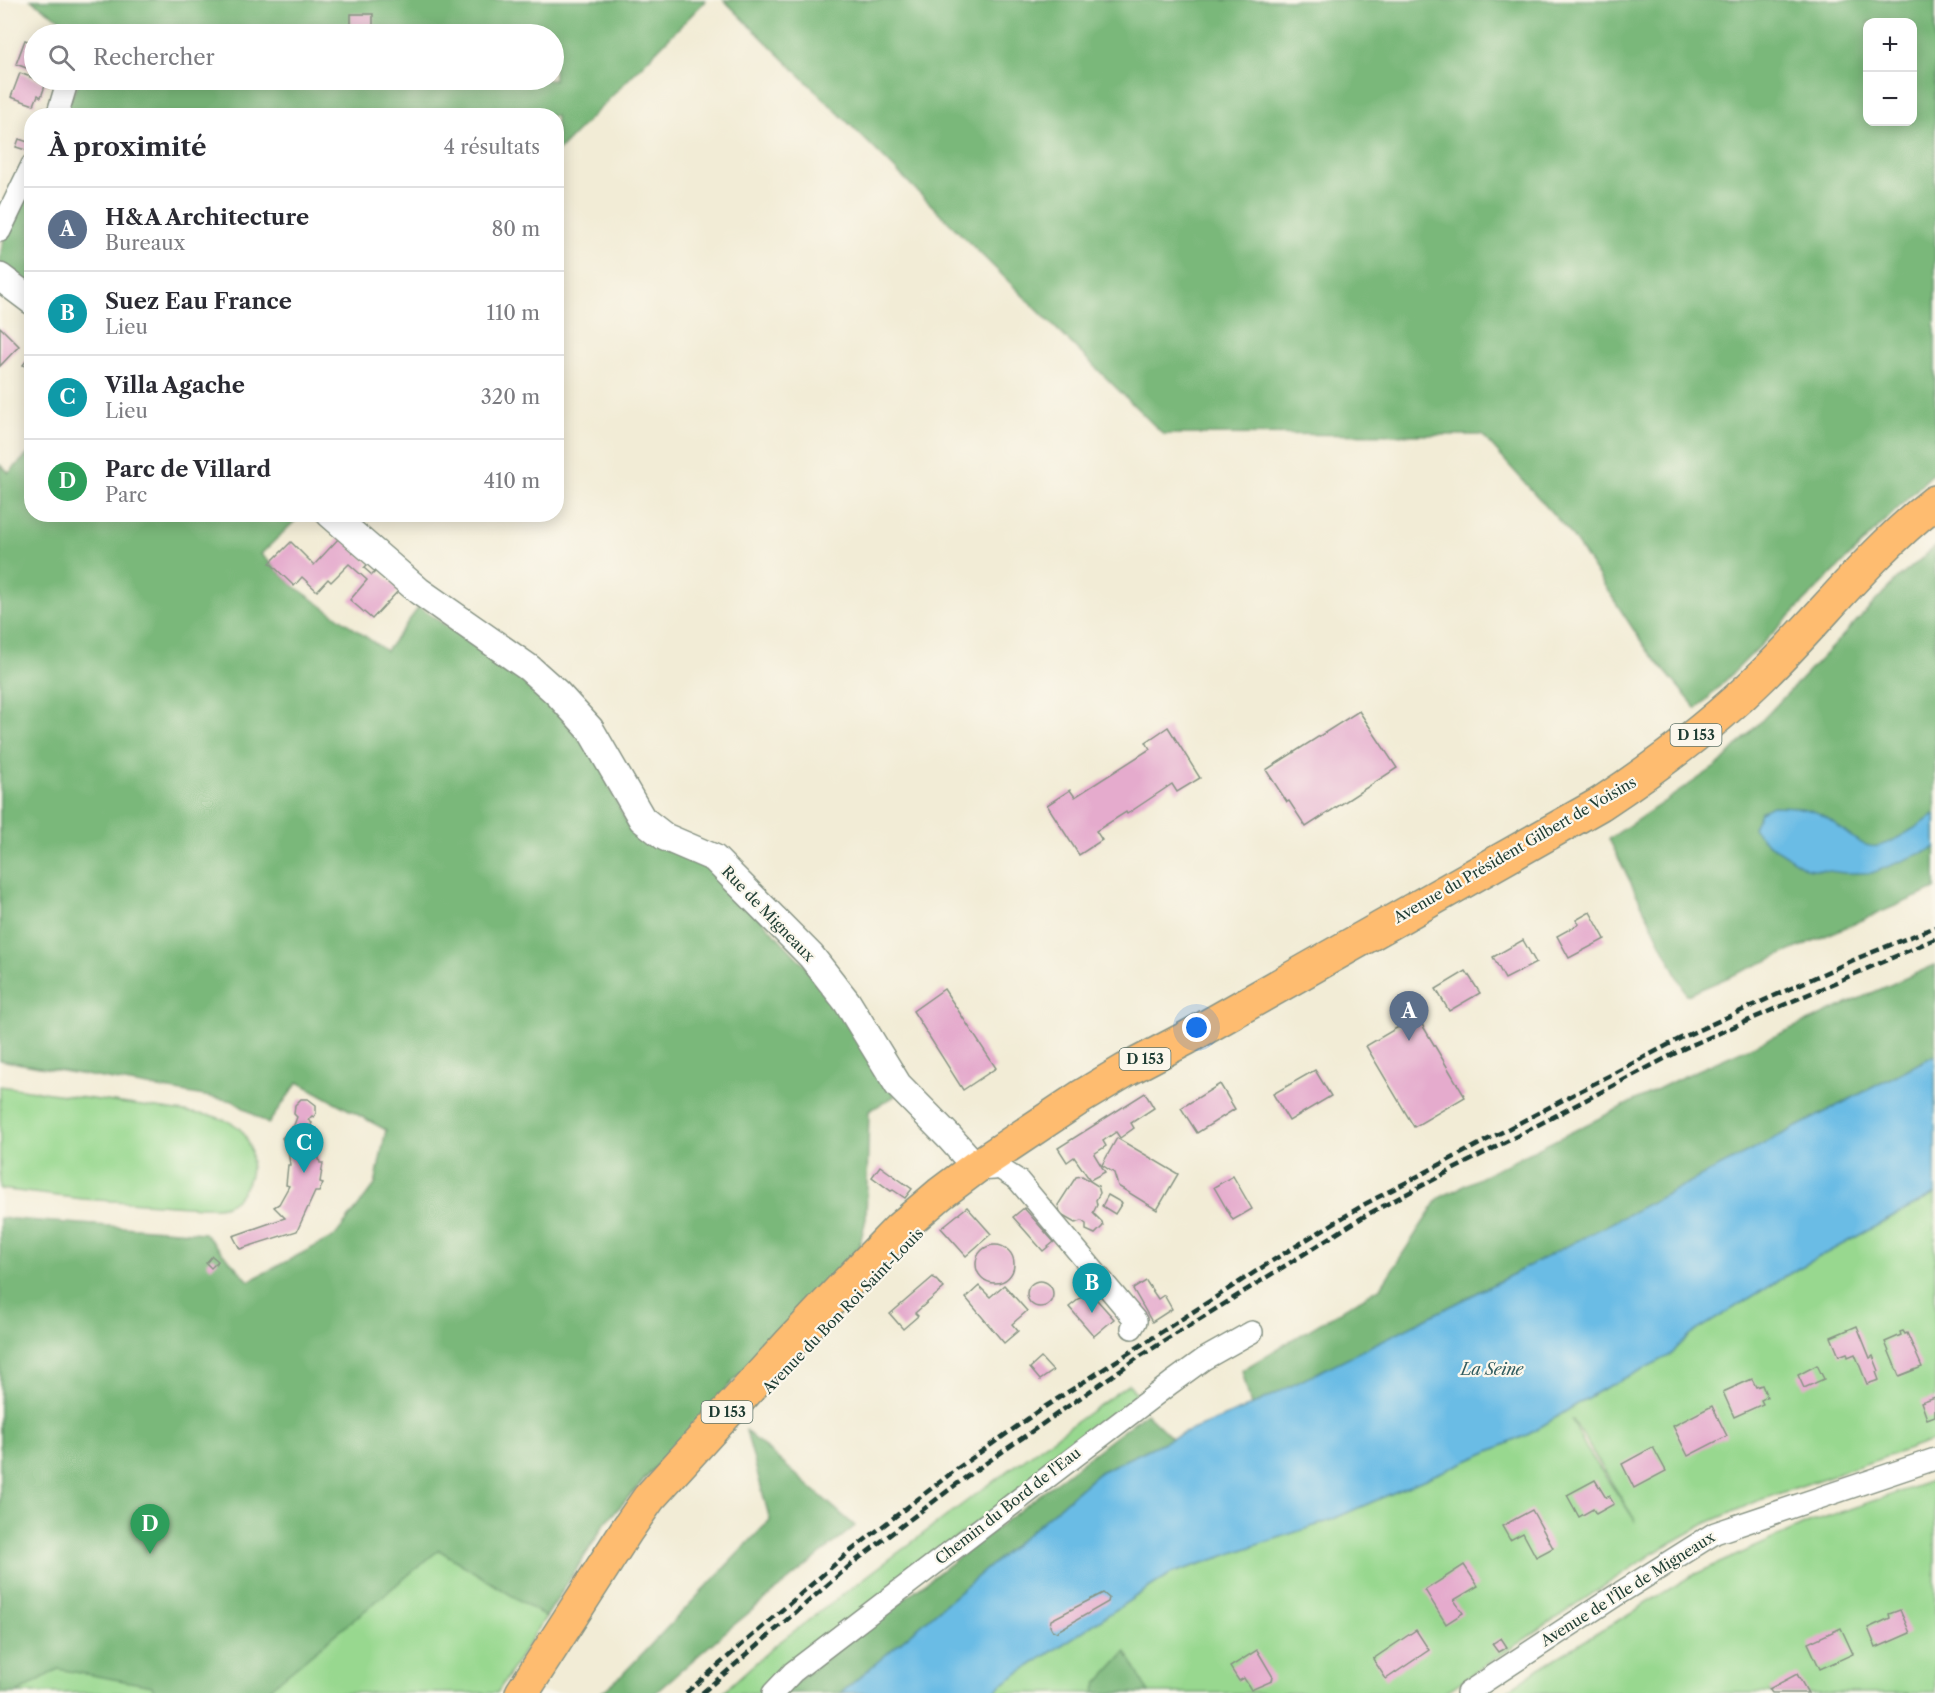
<!DOCTYPE html>
<html lang="fr">
<head>
<meta charset="utf-8">
<style>
  :root { --surface:#fff; --page:#f7f7f7; --text:#2b2b33; --muted:#7c7c81; --line:#e1e1e2; --accent:#c8321e }
  body { margin:0; font-family:"Libre Caslon Text",serif; background:var(--page); color:var(--text) }
  .controls { position:absolute; right:18px; top:18px; display:grid; overflow:hidden; border-radius:12px; box-shadow:0 3px 15px #0003 }
  .controls button { width:54px; height:54px; display:grid; place-items:center; padding:0; border:0; border-bottom:2px solid var(--line); background:var(--surface); color:var(--text); font:30px sans-serif }
  .you { position:absolute; left:1197px; top:1028px; width:21px; height:21px; margin:-15px; border:4px solid #fff; border-radius:50%; background:#1a73e8; box-shadow:0 0 0 9px #1a73e833 }
  .badge { display:grid; place-items:center; width:39px; height:39px; border-radius:50%; background:var(--accent); color:#fff; font-size:20px; font-weight:700 }
  .pin { position:absolute; translate:-50% -50px; filter:drop-shadow(0 2px 3px #0008) }
  .pin::after { content:''; position:absolute; top:32px; width:21px; height:18px; background:inherit; clip-path:polygon(0 0,100% 0,50% 100%) }
  .list { margin:0; padding:0; list-style:none }
  h2 { display:flex; justify-content:space-between; align-items:center; height:78px; margin:0; padding:0 24px; font-size:26px }
  h2 small { font-size:20px; font-weight:400; color:var(--muted) }
  .list li { display:grid; grid-template-columns:39px 1fr auto; gap:18px; align-items:center; box-sizing:border-box; height:84px; padding:0 24px; border-top:2px solid var(--line) }
  .list b { display:block; font-size:22px; white-space:nowrap }
  .list p { margin:0; font-size:20px; white-space:nowrap; color:var(--muted) }
  .list em { font-size:20px; font-style:normal; color:var(--muted) }
  .icon { flex:none; width:33px; height:33px; fill:none; stroke:currentColor; stroke-width:2; stroke-linecap:round; stroke-linejoin:round }
  .map { position:relative; flex:none; width:1935px; height:1693px; overflow:hidden }
  .search { position:absolute; background:var(--surface); box-shadow:0 3px 15px #0003; left:24px; top:24px; width:540px; height:66px; display:flex; align-items:center; gap:15px; box-sizing:border-box; padding:0 21px; border-radius:33px; color:var(--muted); font-size:22px }
  .panel { position:absolute; background:var(--surface); box-shadow:0 3px 15px #0003; left:24px; top:108px; width:540px; height:414px; border-radius:24px }
  .map>svg:first-child { display:block }
  .green { fill:#98d88f; stroke:#5c8a62; stroke-width:1.5; fill-rule:evenodd }
  .forest { fill:#7ab87a; stroke:#4c7a57; stroke-width:1.5; fill-rule:evenodd }
  .water { fill:#6abce5; stroke:#447c8c; stroke-width:1.5 }
  .building { fill:#e5abcd }
  .lines { fill:none; stroke-linecap:round; stroke-linejoin:round }
  .minor-casing { stroke:#889485; stroke-width:24 }
  .tertiary-casing { stroke:#889485; stroke-width:30 }
  .primary-casing { stroke:#889485; stroke-width:36 }
  .minor { stroke:#fff; stroke-width:21 }
  .tertiary { stroke:#fff; stroke-width:27 }
  .primary { stroke:#febc70; stroke-width:33 }
  .rail { stroke:#1f3d34; stroke-width:4.5; stroke-dasharray:9 4.5; stroke-linecap:butt }
  .labels { text-anchor:middle; stroke-width:4.5; stroke-linejoin:round; paint-order:stroke }
  .shield { fill:#fbf7ec; stroke:#61756b; stroke-width:1.5 }
  .shield-label { font-size:14px; font-weight:bold; fill:#1f3d34 }
  .street-label { font-size:15px; fill:#1f3d34; stroke:#fbf7ec }
  .water-label { font-size:16px; font-style:italic; fill:#325d60; stroke:#fbf7ec }
</style>
</head>
<body>
<div class="map">
<svg width="1935" height="1693" viewBox="0 0 1935 1693">
  <rect width="100%" height="100%" fill="#fbf7ec"/>
  <filter id="ink" filterUnits="userSpaceOnUse"><feTurbulence type="fractalNoise" baseFrequency=".0167" numOctaves="2"/><feDisplacementMap in="SourceGraphic" scale="12" xChannelSelector="R" yChannelSelector="G"/><feConvolveMatrix kernelMatrix="1 2 1 2 8 2 1 2 1" color-interpolation-filters="sRGB"/></filter>
  <filter id="wash" filterUnits="userSpaceOnUse"><feTurbulence type="fractalNoise" baseFrequency=".008" numOctaves="4" result="noise"/><feDisplacementMap in="SourceGraphic" scale="24" xChannelSelector="R" yChannelSelector="G"/><feGaussianBlur stdDeviation="1.35" result="paint"/><feColorMatrix in="noise" values="0 0 0 0 0 0 0 0 0 0 0 0 0 0 0 0 0 1.4 0 .05"/><feComposite in="paint" operator="in"/></filter>
  <g filter="url(#wash)">
    <rect width="100%" height="100%" fill="#f2ecd6"/>
    <g class="green">
      <path d="M0,1086l213,30c9,3 20,6 26,12 21,21 15,65 -13,77 -7,3 -17,2 -24,2l-119,-8 -83,-10z"/>
      <path d="M1935,1194v246l-175,60 -55,24 -50,28 -211,141h-451l9,-9 168,-110 156,-52 203,-88 68,-42 72,-36 22,-22 106,-65zM1572,1420h1l63,102 -52,-77z"/>
      <path d="M1129,1384l10,13 -374,289 -6,7h-37l51,-46 207,-156z"/>
      <path d="M660,1463l-56,61 -9,16 -98,153h-497v-158z"/>
      <path d="M1935,1480v213h-431l36,-25 151,-92 120,-54z"/>
    </g>
    <g class="forest">
      <path d="M31,0h675l-149,152 -1,-36 -493,-1 17,-35h474v-46h-472z"/>
      <path d="M724,0h1211v471l-238,238 -50,-59 -77,-117 -88,-98 -319,-1zM1868,22h44v100h-44z"/>
      <path d="M31,179v109l-31,-23c0,-32 18,-58 31,-86z"/>
      <path d="M31,451l1,63 269,1 -40,39 33,32 92,65 33,-44 98,68 46,43 50,64 -4,4 22,46 84,38 105,112 75,114 -26,15 -3,108 -9,36 -91,90 -162,179 -58,93 -107,-67 -175,143h-110l-2,-7 -94,-17 -41,24h-17v-475l204,15 45,48 86,-45 40,-51 11,-55 -88,-48 -30,42 -35,-23 -233,-41v-595l9,8z"/>
      <path d="M1935,547v342l-248,106 -78,-156 112,-76 173,-181z"/>
      <path d="M1935,965v90l-466,242 -218,109 -9,-36 139,-83 58,-89 239,-119z"/>
      <path d="M1146,1413l26,25 -72,34 -259,221h-59z"/>
      <path d="M746,1431l109,95 -131,107 -69,60h-54l20,-17 149,-156z"/>
      <path d="M1126,1652l23,41h-55l3,-9z"/>
    </g>
    <g class="water">
      <path d="M1772,806c16,0 36,1 50,9 16,8 37,35 56,31 16,-3 42,-22 57,-31v33l-63,25h-28l-38,-5 -39,-25 -14,-15 7,-16z"/>
      <path d="M1935,1055v139l-138,75 -106,65 -22,22 -72,36 -68,42 -203,88 -156,52 -168,110 -9,9h-152l259,-221 72,-34 79,-32 218,-109z"/>
    </g>
    <g id="blocks">
      <g class="building">
        <rect x="351" y="14" width="22" height="20"/>
        <path d="M25,40l9,3v28l-18,-7z"/>
        <path d="M20,73l26,10 -5,14 -3,-2 -4,10 -23,-8z"/>
        <path d="M19,139l12,4 -2,8 -13,-4z"/>
        <path d="M0,327l19,19 -19,20z"/>
        <path d="M32,353v17l-9,-5z"/>
        <path d="M340,537l29,26 -5,5 8,7 5,-5 22,20 -27,29 -22,-19 17,-20 -18,-16 -18,18 -3,-3 -11,12 -15,-14 -8,9 -24,-23 21,-21 23,23z"/>
        <path d="M1359,711l38,57 -91,59 -17,-26 -2,1 -21,-32z"/>
        <path d="M1168,727l32,51 -23,14 -5,-8 -45,30 -1,-2 -30,19 6,9 -23,15 -32,-50 23,-15 5,7 75,-48 -4,-7z"/>
        <path d="M1590,912l15,27 -36,19 -12,-22 22,-12 -3,-4z"/>
        <path d="M1523,940l13,23 -31,16 -12,-22z"/>
        <path d="M1466,971l14,22 -31,18 -13,-22z"/>
        <path d="M944,989l52,79 -33,22 -50,-79z"/>
        <path d="M1417,1016l48,81 -51,30 -48,-81z"/>
        <path d="M1315,1070l16,26 -42,25 -16,-27z"/>
        <path d="M1220,1084l15,25 -38,24 -16,-25z"/>
        <path d="M1145,1093l9,15 -23,15 3,5 -14,10 -4,-6 -13,9 3,5 -12,8 11,18 -15,8 -16,-23 -7,5 -9,-14z"/>
        <path d="M301,1099h7l8,6v8l-2,4 -2,-1 -4,4 4,3 -1,2 9,38h3l-3,19 3,1 -4,9h-4l-18,39 -57,18 -7,-13 52,-18 -11,-11 5,-3 10,-18 -3,-1 2,-20h2l-2,-15 -6,-12 12,-13 3,-8 -3,-3 1,-9z"/>
        <path d="M1117,1138l61,36 -21,36 -39,-24 -4,-13 -12,-8z"/>
        <path d="M880,1166l32,23 -7,9 -12,-8 -2,1 -19,-14z"/>
        <path d="M1082,1176l16,10 2,7 -4,7 1,5 -4,8 9,9 1,4 -8,8 -9,-4v-6l-4,-3 -7,2 -14,-8 -3,-10 18,-28z"/>
        <path d="M1233,1176l19,33 -19,11 -19,-33z"/>
        <path d="M1108,1195l14,8 -7,11 -13,-8z"/>
        <path d="M967,1207l24,27 -25,22 -25,-28z"/>
        <path d="M1024,1208l30,34 -11,9 -30,-34z"/>
        <circle cx="995" cy="1264" r="19"/>
        <path d="M212,1256l6,5 -7,7 -5,-5z"/>
        <path d="M933,1277l11,11 -29,25 3,3 -15,13 -13,-15z"/>
        <circle cx="1040" cy="1294" r="13"/>
        <path d="M1146,1281l12,18 6,-4 8,14 -20,13 -19,-33z"/>
        <path d="M1004,1285l23,26 -15,13 6,7 -14,12 -38,-45 13,-12 11,11z"/>
        <path d="M1089,1291l25,28 -20,17 -25,-29z"/>
        <path d="M1857,1326l13,32 3,-2 6,15 -3,1 3,8 -12,4 -12,-30 -7,3 -1,-4 -8,3 -8,-19z"/>
        <path d="M1903,1331l2,3 2,-1 15,34 -23,9 -14,-34 16,-7 -1,-3z"/>
        <path d="M1041,1358l12,13 -13,9 -10,-12z"/>
        <path d="M1817,1365l7,14 -20,9 -6,-13z"/>
        <path d="M1752,1379l4,8 6,-2 5,12 -6,3 2,4 -29,13 -11,-25z"/>
        <path d="M1935,1397v19l-8,3 -6,-17z"/>
        <path d="M1712,1406l15,30 -39,20 -15,-30z"/>
        <path d="M1653,1447l13,24 -32,17 -12,-24z"/>
        <path d="M1595,1480l11,18 3,-2 5,8 -18,10 -3,-5 -14,8 -12,-22z"/>
        <path d="M1532,1510l21,38 -17,9 -13,-24 -13,7 -8,-14z"/>
        <path d="M1464,1565l14,21 -24,14 9,13 -17,11 -21,-34z"/>
        <path d="M1103,1593l6,5 -1,4 -52,30 -4,-2 -2,-4 1,-6z"/>
        <path d="M1900,1610l10,23 -34,15 -8,-20 22,-10 -1,-4z"/>
        <path d="M1841,1628l12,26 -33,15 -12,-26z"/>
        <path d="M1416,1630l13,20 -43,29 -13,-20z"/>
        <path d="M1501,1638l6,9 -9,5 -6,-8z"/>
        <path d="M1257,1650l16,27 -1,4 -21,9 -7,-12 -5,3 -9,-14z"/>
        <path d="M1797,1674l11,19h-36l-3,-4z"/>
      </g>
    </g>
  </g>
  <g filter="url(#ink)">
    <use href="#blocks" fill-opacity="0" stroke="#889485" stroke-width="1.5"/>
    <g class="lines">
      <g class="minor-casing">
        <g id="minor">
          <path d="M57,116l9,-30v-6"/>
          <path d="M0,231l32,-66"/>
          <path d="M996,1166l22,14 118,141 -4,7"/>
          <path d="M773,1693l20,-21 378,-289 33,-24 48,-27"/>
          <path d="M1467,1693l148,-97 100,-63 220,-74"/>
        </g>
      </g>
      <g class="tertiary-casing">
        <g id="tertiary">
          <path d="M0,277l32,24"/>
          <path d="M330,514l89,77 110,77 28,25 33,36 52,90 23,18 49,21 97,98 36,46 51,83 52,53 26,29 18,-1"/>
        </g>
      </g>
      <g class="primary-casing">
        <path id="primary" d="M522,1693l104,-162 23,-33 141,-155 73,-77 36,-37 41,-35 36,-27 105,-70 45,-27 59,-31 415,-235c59,-39 114,-80 164,-130 58,-57 107,-122 171,-172"/>
      </g>
      <use href="#minor" class="minor"/>
      <use href="#tertiary" class="tertiary"/>
      <use href="#primary" class="primary"/>
      <g class="rail">
        <path d="M686,1693l162,-140 110,-85 85,-60 240,-154 82,-50 316,-166 177,-80 77,-31"/>
        <path d="M702,1693l152,-131 112,-85 173,-120 229,-143 317,-166 250,-109"/>
      </g>
    </g>
  </g>
  <g class="labels">
    <g class="shield">
      <rect x="1670.5" y="724" width="51" height="22" rx="4.5"/>
      <rect x="1119.5" y="1048" width="51" height="22" rx="4.5"/>
      <rect x="701.5" y="1401" width="51" height="22" rx="4.5"/>
    </g>
    <g class="shield-label">
      <text x="1696" y="740">D 153</text>
      <text x="1145" y="1064">D 153</text>
      <text x="727" y="1417">D 153</text>
    </g>
    <g class="street-label">
      <text transform="translate(1515 850) rotate(-30)" y="5">Avenue du Président Gilbert de Voisins</text>
      <text transform="translate(768 914) rotate(46)" y="5">Rue de Migneaux</text>
      <text transform="translate(843 1311) rotate(-46)" y="5">Avenue du Bon Roi Saint-Louis</text>
      <text transform="translate(1008 1506) rotate(-38)" y="5">Chemin du Bord de l'Eau</text>
      <text transform="translate(1628 1589) rotate(-32)" y="5">Avenue de l'Île de Migneaux</text>
    </g>
    <g class="water-label">
      <text x="1492" y="1375">La Seine</text>
    </g>
  </g>
</svg>
<div class="controls">
<button>+</button>
<button>−</button>
</div>
<div class="you"></div>
<div class="pin badge" style="left:1409px;top:1041px;background:#5c6f8a">A</div>
<div class="pin badge" style="left:1092px;top:1313px;background:#0f9aa8">B</div>
<div class="pin badge" style="left:304px;top:1173px;background:#0f9aa8">C</div>
<div class="pin badge" style="left:150px;top:1554px;background:#2e9e5b">D</div>
<div class="search"><svg class="icon" aria-label="search" viewBox="0 0 24 24"><circle cx="10" cy="10" r="6"/><path d="M15 15l6 6"/></svg>Rechercher</div>
<section class="panel">
<h2>À proximité<small>4 résultats</small></h2>
<ul class="list">
<li><span class="badge" style="background:#5c6f8a">A</span><div><b>H&amp;A Architecture</b><p>Bureaux</p></div><em>80 m</em></li>
<li><span class="badge" style="background:#0f9aa8">B</span><div><b>Suez Eau France</b><p>Lieu</p></div><em>110 m</em></li>
<li><span class="badge" style="background:#0f9aa8">C</span><div><b>Villa Agache</b><p>Lieu</p></div><em>320 m</em></li>
<li><span class="badge" style="background:#2e9e5b">D</span><div><b>Parc de Villard</b><p>Parc</p></div><em>410 m</em></li>
</ul>
</section>
</div>
</body>
</html>
